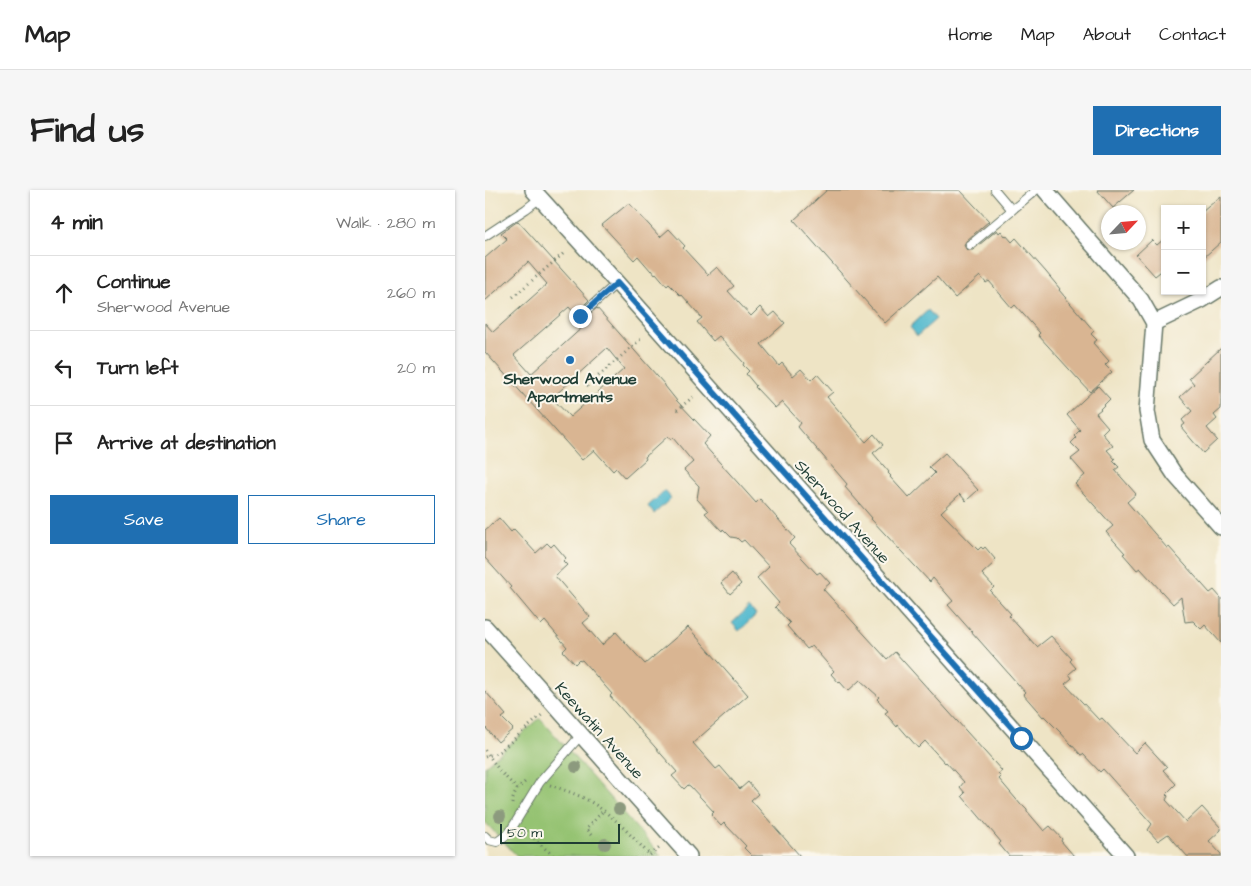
<!DOCTYPE html>
<html lang="en">
<head>
<meta charset="utf-8">
<style>
  :root { --surface:#fff; --page:#f6f6f6; --text:#222; --muted:#767676; --line:#e0e0e0; --accent:#1f6fb2 }
  body { margin:0; font-family:"Architects Daughter",sans-serif; background:var(--page); color:var(--text) }
  .controls { position:absolute; right:15px; top:15px; display:grid; overflow:hidden; border-radius:0px; box-shadow:0 1px 4px #0004 }
  .controls button { width:45px; height:45px; display:grid; place-items:center; padding:0; border:0; border-bottom:1px solid var(--line); background:var(--surface); color:var(--text); font:25px sans-serif }
  .compass { position:absolute; left:616px; top:15px; width:45px; height:45px; border-radius:50%; background:var(--surface); box-shadow:0 1px 4px #0004; rotate:64deg }
  .scale { position:absolute; left:15px; bottom:12px; width:120px; box-sizing:border-box; padding-left:5px; border:2px solid #1f3d34; border-top:0; font-size:14px; line-height:18px; white-space:nowrap; color:#1f3d34; -webkit-text-stroke:4px #fbf7ec; paint-order:stroke }
  .stop { position:absolute; width:15px; height:15px; margin:-11px; border:4px solid #1f6fb2; border-radius:50%; background:#fff }
  .stop.end { background:#1f6fb2; border-color:#fff; box-shadow:0 1px 5px #0008 }
  .list { margin:0; padding:0; list-style:none }
  h2 { display:flex; justify-content:space-between; align-items:center; height:65px; margin:0; padding:0 20px; font-size:21px }
  h2 small { font-size:16px; font-weight:400; color:var(--muted) }
  .list li { display:grid; grid-template-columns:32px 1fr auto; gap:15px; align-items:center; box-sizing:border-box; height:75px; padding:0 20px; border-top:1px solid var(--line) }
  .list b { display:block; font-size:19px; white-space:nowrap }
  .list p { margin:0; font-size:16px; white-space:nowrap; color:var(--muted) }
  .list em { font-size:16px; font-style:normal; color:var(--muted) }
  .actions { display:flex; gap:10px; padding:15px 20px }
  .actions a { flex:1; padding:11px 0; border:1px solid var(--accent); border-radius:0px; text-align:center; font-size:18px; color:var(--accent) }
  .actions .main { background:var(--accent); color:#fff }
  .icon { flex:none; width:28px; height:28px; fill:none; stroke:currentColor; stroke-width:2; stroke-linecap:round; stroke-linejoin:round }
  .map { position:relative; flex:none; width:736px; height:666px; overflow:hidden; border-radius:0px }
  header { display:flex; align-items:center; gap:30px; box-sizing:border-box; height:70px; padding:0 25px; background:var(--surface); border-bottom:1px solid var(--line) }
  header strong { font-size:24px }
  nav { display:flex; gap:28px; margin-inline-start:auto; font-size:18px }
  .intro { display:flex; align-items:center; justify-content:space-between; box-sizing:border-box; height:120px; padding:0 30px }
  h1 { margin:0; font-size:35px }
  .button { padding:12px 22px; border-radius:0px; background:var(--accent); color:#fff; font-size:18px; font-weight:700 }
  main { display:flex; gap:30px; padding:0 30px }
  aside { flex:1; background:var(--surface); border-radius:0px; box-shadow:0 1px 4px #0004 }
  .map>svg:first-child { display:block }
  .green { fill:#95c372; stroke:#5a8053 }
  .water { fill:#4fb8cd; stroke:#377a80 }
  .building { fill:#d9b592; fill-rule:evenodd }
  .lines { fill:none; stroke-linecap:round; stroke-linejoin:round }
  .lane-casing { stroke:#677767; stroke-width:10 }
  .street-casing { stroke:#677767; stroke-width:18 }
  .path { stroke:#677767; stroke-width:3; stroke-dasharray:1 4; stroke-linecap:butt }
  .lane { stroke:#fff; stroke-width:8 }
  .street { stroke:#fff; stroke-width:15 }
  .tree { fill:#8c9a7e }
  .route { stroke:#1f6fb2; stroke-width:6 }
  .poi-dot { fill:#1f6fb2; stroke:#fbf7ec; stroke-width:2 }
  .labels { text-anchor:middle; stroke-width:4; stroke-linejoin:round; paint-order:stroke }
  .poi-label { font-size:16px; font-weight:bold; fill:#1f3d34; stroke:#fbf7ec }
  .street-label { font-size:16px; fill:#1f3d34; stroke:#fbf7ec }
</style>
</head>
<body>
<header>
<strong>Map</strong>
<nav><a>Home</a><a>Map</a><a>About</a><a>Contact</a></nav>
</header>
<div class="intro"><h1>Find us</h1><a class="button">Directions</a></div>
<main>
<aside>
<h2>4 min<small>Walk · 280 m</small></h2>
<ul class="list">
<li><svg class="icon" aria-label="ahead" viewBox="0 0 24 24"><path d="M12 20V5M6 11l6-6 6 6"/></svg><div><b>Continue</b><p>Sherwood Avenue</p></div><em>260 m</em></li>
<li><svg class="icon" aria-label="left" viewBox="0 0 24 24"><path d="M17 20v-9H6M10 6l-5 5 5 5"/></svg><div><b>Turn left</b></div><em>20 m</em></li>
<li><svg class="icon" aria-label="arrive" viewBox="0 0 24 24"><path d="M6 21V4h12l-3 4 3 4H6"/></svg><div><b>Arrive at destination</b></div></li>
</ul>
<div class="actions"><a class="main">Save</a><a>Share</a></div>
</aside>
<div class="map">
<svg width="736" height="666" viewBox="0 0 736 666">
  <rect width="100%" height="100%" fill="#fbf7ec"/>
  <filter id="ink" filterUnits="userSpaceOnUse"><feTurbulence type="fractalNoise" baseFrequency=".02" numOctaves="2"/><feDisplacementMap in="SourceGraphic" scale="10" xChannelSelector="R" yChannelSelector="G"/><feConvolveMatrix kernelMatrix="1 2 1 2 8 2 1 2 1" color-interpolation-filters="sRGB"/></filter>
  <filter id="wash" filterUnits="userSpaceOnUse"><feTurbulence type="fractalNoise" baseFrequency=".0096" numOctaves="4" result="noise"/><feDisplacementMap in="SourceGraphic" scale="20" xChannelSelector="R" yChannelSelector="G"/><feGaussianBlur stdDeviation="1.12" result="paint"/><feColorMatrix in="noise" values="0 0 0 0 0 0 0 0 0 0 0 0 0 0 0 0 0 1.4 0 .05"/><feComposite in="paint" operator="in"/></filter>
  <g filter="url(#wash)">
    <rect width="100%" height="100%" fill="#eee4c5"/>
    <path class="green" d="M55,528l121,138h-144l-32,-34v-56z"/>
    <g class="water">
      <path d="M443,120l8,9 -19,17 -7,-9z"/>
      <path d="M180,301l6,7 -17,16 -6,-8z"/>
      <path d="M264,417l7,8 -17,16 -7,-8z"/>
    </g>
    <g id="blocks">
      <g class="building">
        <path d="M342,0h133l29,31 -23,20 -2,4 2,4 3,1h4l24,-20 2,3 2,-2 4,5 1,-1 6,7 4,-4 30,34 14,17 -1,1 35,41 -3,3 6,6 -4,3 16,18 -4,4 7,7 -22,20 -52,-57 2,-2 -25,-28 -3,3 -23,-27 -3,2 -6,-7 -25,22 -18,-21 -52,46 -91,-103z"/>
        <path d="M612,0h37l-21,18z"/>
        <path d="M736,6v46l-19,17v-47z"/>
        <path d="M144,13l31,34 9,-8 16,17 -2,2 25,27 9,-8 17,19 -6,5 23,25 9,-9 9,10 6,-5 10,11 -24,21 18,22 3,-3 11,13 8,-7 10,11 6,-6 16,18 -6,5 39,45 8,-8 9,11 -10,8 16,19 -1,1 3,3 -1,1 19,21 26,-25 -6,-6 16,-14 33,37 -12,11 -6,-7 -19,18 37,38 3,-3 2,2 2,-2 10,12 -1,1 1,2 -13,12 12,13 -4,4 21,23 -2,2 28,31 14,-11 21,23 -2,2 6,7 -7,6 3,4 -7,6 34,36 3,-2 33,35 10,-10 22,24 -4,3 13,14 -10,10 2,2 -2,4 20,22 16,-15 19,21v2l-12,11 12,13v2h-34l-19,-22 -10,7 -10,-11 4,-6 -49,-55 -3,3 -17,-18 -2,1 -21,-23 -16,-16 -1,1 -20,-23 2,-2 -77,-87 5,-4 -20,-23 -3,4 -59,-63 1,-1 -27,-31 2,-3 -49,-57 3,-4 -19,-21 -7,6 -20,-21 1,-1 -10,-12 3,-3 -6,-6 1,-2 -25,-27 -6,5 -16,-19 5,-4 -20,-23 -1,1 -12,-12 -2,2 -11,-13 -1,1 -3,-4 -1,1 -13,-15 -4,4 -32,-35z"/>
        <path d="M33,31l71,79 -14,14 -6,-7 -55,48 17,19 54,-49 -4,-4 16,-13 68,77v1l12,15 33,35 -7,8 53,59 4,-4 35,39 -6,6 28,30 3,-2 10,11 -7,6 64,70 8,-7 107,119 -4,3 3,3 -2,2 22,26h2l4,4v2l17,20 6,-5 12,13 -1,2 13,15h-65l-10,-12 2,-2 -39,-46 3,-3 -5,-6 4,-5 -18,-20 -1,1 -20,-22 -7,7 -20,-23 -1,2 -12,-14 3,-2 -11,-12 2,-2 -19,-17 -12,11 -8,-9 -1,1 -8,-9 3,-3 -22,-25 -5,3 -20,-23 3,-3 -1,-1 -14,-15 4,-4 -22,-25 12,-11 -25,-27 -3,2 -4,-4 -6,-1 -8,-8 -1,2 -17,-18 3,-2 -11,-12 2,-13 -15,-16 9,-8 -20,-24 -2,2 -3,-4 -23,21 1,2 -21,19 -9,-10 -3,3 -19,-21 -12,10 -97,-108v-29l8,9 54,-48 -19,-22 -43,39v-43l22,-19 -6,-6zM122,158l17,21 -54,48 -18,-19z"/>
        <path d="M680,48v30l-10,8 -19,-21 16,-15 5,5z"/>
        <path d="M736,158v61l-7,6 3,4 -10,9 10,12 -14,13 -22,-26 4,-3 -3,-4 10,-9 -12,-14 14,-13 -5,-6z"/>
        <path d="M613,196l12,13 -10,10h1l-5,4 12,14 -6,6 11,13 -6,4 8,9 -2,2 6,6 -4,3 21,24 -9,8 40,46 2,-1 41,46 4,-3 7,8v45l-16,-18 -4,4 -8,-8 -8,1 -4,-25 -8,7 -33,-36 -3,2 -14,-16 2,-1 -19,-21 7,-6 -38,-42 10,-9 -14,-16 9,-7 -9,-9 5,-5 -2,-2 6,-6 -13,-15z"/>
        <path d="M14,328l12,14 3,-3 22,24 11,-10 4,4 3,-3 12,14 -3,3 4,4 -12,11 35,41 -7,6 19,22 14,-13 29,32 43,-37 60,68 -55,48 23,26 4,-3 20,23 8,-7 10,12 -7,6 49,56h-48l-8,-8 2,-2 -22,-23 -3,3 -10,-11 3,-3 -24,-26 -2,-1 -4,4 -12,-13 5,-4 -67,-76 2,-2 -30,-34 -2,1 -1,-1 -4,4 -12,-13 4,-4 -22,-26 -4,4 -31,-37 1,-1 -26,-29v-28z"/>
        <path d="M247,383l9,11 -11,10 -9,-11z"/>
        <path d="M0,501l21,24 -4,3 11,11 -15,13 -13,-15z"/>
      </g>
    </g>
  </g>
  <g filter="url(#ink)">
    <use href="#blocks" fill-opacity="0" stroke="#677767" stroke-width="1"/>
    <g class="lines">
      <g class="lane-casing">
        <g id="lane">
          <path d="M510,0l17,20"/>
          <path d="M0,46l41,-27 14,-11"/>
          <path d="M485,55l66,-55"/>
          <path d="M95,126l37,-33"/>
          <path d="M0,646l4,4 8,2 12,-9 31,-51 41,-47"/>
        </g>
      </g>
      <g class="street-casing">
        <g id="street">
          <path d="M48,0l84,93 509,573"/>
          <path d="M560,0l96,110 13,23 -7,88 5,29 23,35 46,52"/>
          <path d="M669,133l48,-23 19,-12"/>
          <path d="M0,437l204,229"/>
        </g>
      </g>
      <g class="path">
        <path d="M28,107l51,-44"/>
        <path d="M102,196l54,-47"/>
        <path d="M192,220l16,-13"/>
        <path d="M0,560l14,20 18,19"/>
        <path d="M0,567l14,-5 44,-38"/>
        <path d="M65,595c17,6 33,11 47,21 20,13 36,32 53,49"/>
        <path d="M27,614c1,-10 6,-16 13,-22"/>
        <path d="M38,638l19,18 12,10"/>
        <path d="M106,645l-5,-6 17,-18"/>
        <path d="M165,665l11,-8"/>
      </g>
      <use href="#lane" class="lane"/>
      <use href="#street" class="street"/>
    </g>
    <g class="tree">
      <circle cx="91" cy="577" r="6"/>
      <circle cx="134" cy="619" r="6"/>
      <circle cx="15" cy="626" r="6"/>
      <circle cx="120" cy="654" r="6"/>
    </g>
  </g>
  <g class="lines" filter="url(#ink)">
    <path class="route" d="M95,126l37,-33 404,455"/>
  </g>
  <circle class="poi-dot" cx="85" cy="170" r="5"/>
  <g class="labels">
    <g class="poi-label">
      <text x="85" y="194">Sherwood Avenue<tspan x="85" dy="18">Apartments</tspan></text>
    </g>
    <g class="street-label">
      <text transform="translate(358 321) rotate(48)" y="6">Sherwood Avenue</text>
      <text transform="translate(115 540) rotate(48)" y="6">Keewatin Avenue</text>
    </g>
  </g>
</svg>
<div class="controls">
<button>+</button>
<button>−</button>
</div>
<svg class="compass" viewBox="-18 -18 36 36"><path d="M0-13l5 13h-10z" fill="#e53935"/><path d="M0 13l5-13h-10z" fill="#767676"/></svg>
<div class="scale">50 m</div>
<div class="stop" style="left:536px;top:548px"></div>
<div class="stop end" style="left:95px;top:126px"></div>
</div>
</main>
</body>
</html>
